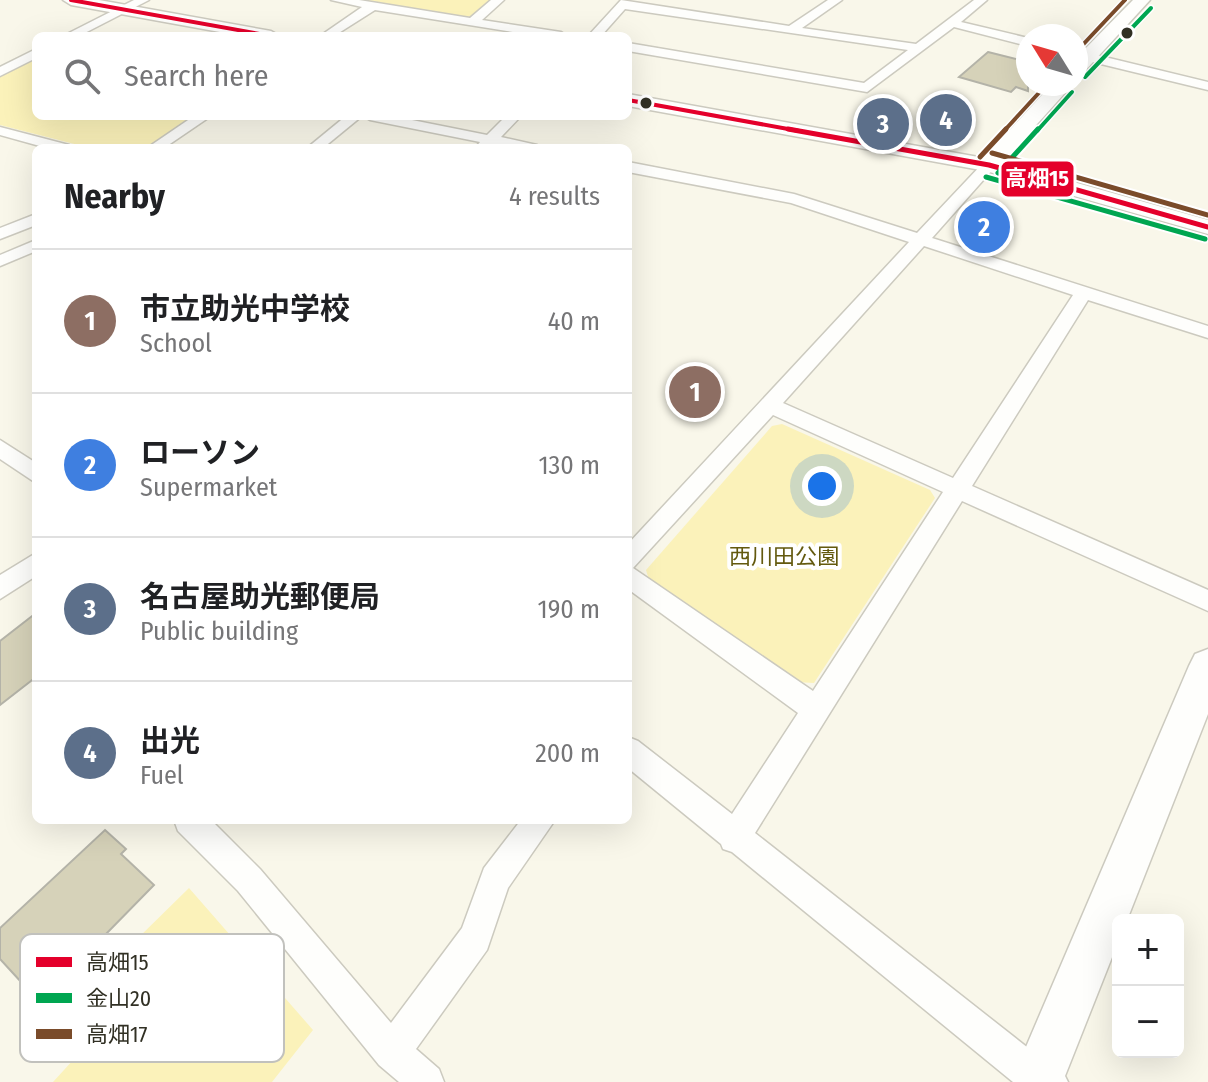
<!DOCTYPE html>
<html lang="en">
<head>
<meta charset="utf-8">
<style>
  :root { --surface:#fff; --page:#f6f6f6; --text:#202124; --muted:#757577; --line:#e0e0e0; --accent:#0f766e }
  body { margin:0; font-family:"Fira Sans Condensed","Noto Sans JP",sans-serif; background:var(--page); color:var(--text) }
  .controls { position:absolute; right:24px; bottom:24px; display:grid; overflow:hidden; border-radius:12px; box-shadow:0 8px 32px #0002 }
  .controls button { width:72px; height:72px; display:grid; place-items:center; padding:0; border:0; border-bottom:2px solid var(--line); background:var(--surface); color:var(--text); font:40px sans-serif }
  .compass { position:absolute; left:1016px; top:24px; width:72px; height:72px; border-radius:50%; background:var(--surface); box-shadow:0 8px 32px #0002; rotate:307deg }
  .you { position:absolute; left:822px; top:486px; width:28px; height:28px; margin:-20px; border:6px solid #fff; border-radius:50%; background:#1a73e8; box-shadow:0 0 0 12px #1a73e833 }
  .badge { display:grid; place-items:center; width:52px; height:52px; border-radius:50%; background:var(--accent); color:#fff; font-size:26px; font-weight:700 }
  .pin { position:absolute; translate:-50% -50%; border:4px solid #fff; box-shadow:0 2px 8px #0006 }
  .list { margin:0; padding:0; list-style:none }
  h2 { display:flex; justify-content:space-between; align-items:center; height:104px; margin:0; padding:0 32px; font-size:34px }
  h2 small { font-size:26px; font-weight:400; color:var(--muted) }
  .list li { display:grid; grid-template-columns:52px 1fr auto; gap:24px; align-items:center; box-sizing:border-box; height:144px; padding:0 32px; border-top:2px solid var(--line) }
  .list b { display:block; font-size:30px; white-space:nowrap }
  .list p { margin:0; font-size:26px; white-space:nowrap; color:var(--muted) }
  .list em { font-size:26px; font-style:normal; color:var(--muted) }
  .icon { flex:none; width:44px; height:44px; fill:none; stroke:currentColor; stroke-width:2; stroke-linecap:round; stroke-linejoin:round }
  .map { position:relative; flex:none; width:1208px; height:1082px; overflow:hidden }
  .search { position:absolute; background:var(--surface); box-shadow:0 8px 32px #0002; left:32px; top:32px; width:600px; height:88px; display:flex; align-items:center; gap:20px; box-sizing:border-box; padding:0 28px; border-radius:12px; color:var(--muted); font-size:30px }
  .panel { position:absolute; background:var(--surface); box-shadow:0 8px 32px #0002; left:32px; top:144px; width:600px; height:680px; border-radius:12px }
  .map>svg:first-child { display:block }
  .green { fill:#fbf2ba }
  .building { fill:#d6d2b9; stroke:#b4b3a8; stroke-width:2 }
  .lines { fill:none; stroke-linecap:round; stroke-linejoin:round }
  .street-casing { stroke:#cccabf; stroke-width:3 }
  .secondary-casing { stroke:#cccabf; stroke-width:3 }
  .street { fill:#fefefc; fill-rule:evenodd }
  .secondary { fill:#fefefc; fill-rule:evenodd }
  .bus-1-far1-casing { stroke:#fff; stroke-width:7 }
  .bus-1-casing { stroke:#fff; stroke-width:9 }
  .bus-2-far1-casing { stroke:#fff; stroke-width:7 }
  .bus-2-casing { stroke:#fff; stroke-width:9 }
  .bus-3-far1-casing { stroke:#fff; stroke-width:7 }
  .bus-3-casing { stroke:#fff; stroke-width:9 }
  .bus-1-far1 { stroke:#e4002b; stroke-width:4 }
  .bus-1 { stroke:#e4002b; stroke-width:5 }
  .bus-2-far1 { stroke:#00a651; stroke-width:4 }
  .bus-2 { stroke:#00a651; stroke-width:5 }
  .bus-3-far1 { stroke:#7a4b2a; stroke-width:4 }
  .bus-3 { stroke:#7a4b2a; stroke-width:5 }
  .bus-dot { fill:#313024; stroke:#fff; stroke-width:3 }
  .labels { text-anchor:middle; stroke-width:8; stroke-linejoin:round; paint-order:stroke }
  .park-label { font-size:22px; fill:#63590e; stroke:#fff }
  .key { fill:#fff; stroke:#c1c1bd; stroke-width:2 }
  .key-label { font-size:22px; fill:#313024 }
  .line-badge { stroke:#fff; stroke-width:3 }
  .badge-label { font-size:22px; text-anchor:middle; font-weight:bold; fill:#fff }
</style>
</head>
<body>
<div class="map">
<svg width="1208" height="1082" viewBox="0 0 1208 1082">
  <rect width="100%" height="100%" fill="#f9f7ea"/>
  <g class="green">
    <path d="M356,0h136l-18,15 -10,3z"/>
    <path d="M36,58v58h160l-51,32h-55l-90,-23v-48z"/>
    <path d="M782,424l148,66 5,8 -121,185 -18,-1 -147,-102 -3,-10 126,-144z"/>
    <path d="M189,888l124,142 -41,52h-219l53,-58 -25,-30z"/>
  </g>
  <g class="building">
    <path d="M988,52l40,10v29l-12,-4 -5,5 -52,-15z"/>
    <path d="M36,613v64l-36,28v-64z"/>
    <path d="M105,830l21,19 -5,5 33,31 -99,101 -6,-6 -16,15 -33,-36v-31z"/>
  </g>
  <g class="lines">
    <g class="street-casing">
      <g id="street">
        <path d="M134,0h15l-70,36h-16z"/>
        <path d="M331,0h28l111,18 21,-18h13l-22,20 79,12 6,4h-29l-163,-26 -41,26h-14l42,-29z"/>
        <path d="M621,0l168,26 39,-26h14l-40,28 114,16 58,-44h13l-26,22 67,16v8l-74,-19 -87,65 -239,-41v-8l236,40 44,-33 -283,-41 -24,27h-13z"/>
        <path d="M36,49v9l-36,18v-9z"/>
        <path d="M1076,50l132,32v8l-132,-32z"/>
        <path d="M194,116h17l-47,32h-17z"/>
        <path d="M346,116h16l-39,32h-16z"/>
        <path d="M363,116h29l95,19 19,-19h15l-20,21 36,8 2,3 -45,-3 -4,3h-15l5,-6 -110,-22z"/>
        <path d="M0,127l69,18 2,3h-24l-47,-13z"/>
        <path d="M989,160l8,5 -3,3 -62,70 276,88v12l-120,-38 -116,186 236,104v21l-246,-110 -207,332 296,233 4,16h-42l-281,-230 -9,-3 -2,-5 -93,-76v-31l10,4 94,73 66,-101 -170,-124v-45l281,-302 -118,-39 -163,-31v-10l166,32 123,39 67,-71zM924,246l149,49 -120,183 -170,-75zM773,415l170,77 -130,199 -180,-123z"/>
        <path d="M36,214v11l-36,14v-11z"/>
        <path d="M36,240v11l-36,15v-11z"/>
        <path d="M0,440l36,23v20l-36,-24z"/>
        <path d="M36,553v23l-36,23v-24z"/>
        <path d="M174,820h37l49,49 131,154 71,-95 22,-60 37,-48h34l-47,68 -21,62 -71,99 23,20 5,13h-45l-20,-17 -141,-174 -60,-60z"/>
      </g>
    </g>
    <g class="secondary-casing">
      <g id="secondary">
        <path d="M63,0h36l172,31 9,5h-38l-171,-31z"/>
        <path d="M1133,0h17l-67,73 -7,2v-17z"/>
        <path d="M1052,84h21l-70,78 205,58v14l-222,-63 -358,-65v-12l356,64z"/>
        <path d="M1208,649v65l-81,206h-9v22l-53,134 3,6h-55l7,-21 169,-395 6,-12z"/>
      </g>
    </g>
    <use href="#street" class="street"/>
    <use href="#secondary" class="secondary"/>
    <g class="bus-1-far1-casing">
      <g id="bus-1-far1">
        <path d="M71,0l200,36"/>
        <path d="M628,100l171,31"/>
      </g>
    </g>
    <g class="bus-1-casing">
      <path id="bus-1" d="M788,129l201,36 219,62"/>
    </g>
    <g class="bus-2-far1-casing">
      <g id="bus-2-far1">
        <path d="M1085,77l66,-69"/>
        <path d="M1037,131l35,-39"/>
      </g>
    </g>
    <g class="bus-2-casing">
      <g id="bus-2">
        <path d="M998,173l40,-44"/>
        <path d="M986,177l219,62"/>
      </g>
    </g>
    <g class="bus-3-far1-casing">
      <g id="bus-3-far1">
        <path d="M1076,52l49,-52"/>
        <path d="M1004,131l43,-47"/>
      </g>
    </g>
    <g class="bus-3-casing">
      <g id="bus-3">
        <path d="M992,153l216,62"/>
        <path d="M980,157l26,-28"/>
      </g>
    </g>
    <use href="#bus-1-far1" class="bus-1-far1"/>
    <use href="#bus-1" class="bus-1"/>
    <use href="#bus-2-far1" class="bus-2-far1"/>
    <use href="#bus-2" class="bus-2"/>
    <use href="#bus-3-far1" class="bus-3-far1"/>
    <use href="#bus-3" class="bus-3"/>
  </g>
  <g class="bus-dot">
    <circle cx="1127" cy="33" r="7"/>
    <circle cx="646" cy="103" r="7"/>
  </g>
  <g class="labels">
    <g class="park-label">
      <text x="784" y="564">西川田公園</text>
    </g>
  </g>
  <rect x="20" y="934" width="264" height="128" rx="12" class="key"/>
  <rect x="36" y="957" width="36" height="10" fill="#e4002b"/>
  <rect x="36" y="993" width="36" height="10" fill="#00a651"/>
  <rect x="36" y="1029" width="36" height="10" fill="#7a4b2a"/>
  <g class="key-label">
    <text x="86" y="970">高畑15</text>
    <text x="86" y="1006">金山20</text>
    <text x="86" y="1042">高畑17</text>
  </g>
  <rect class="line-badge" x="1000" y="160" width="75" height="38" rx="8" fill="#e4002b"/>
  <g class="badge-label">
    <text x="1037" y="186">高畑15</text>
  </g>
</svg>
<div class="controls">
<button>+</button>
<button>−</button>
</div>
<svg class="compass" viewBox="-18 -18 36 36"><path d="M0-13l5 13h-10z" fill="#e53935"/><path d="M0 13l5-13h-10z" fill="#757577"/></svg>
<div class="you"></div>
<div class="pin badge" style="left:695px;top:392px;background:#8d6e63">1</div>
<div class="pin badge" style="left:984px;top:227px;background:#3f7fe0">2</div>
<div class="pin badge" style="left:883px;top:124px;background:#5c6f8a">3</div>
<div class="pin badge" style="left:946px;top:120px;background:#5c6f8a">4</div>
<div class="search"><svg class="icon" aria-label="search" viewBox="0 0 24 24"><circle cx="10" cy="10" r="6"/><path d="M15 15l6 6"/></svg>Search here</div>
<section class="panel">
<h2>Nearby<small>4 results</small></h2>
<ul class="list">
<li><span class="badge" style="background:#8d6e63">1</span><div><b>市立助光中学校</b><p>School</p></div><em>40 m</em></li>
<li><span class="badge" style="background:#3f7fe0">2</span><div><b>ローソン</b><p>Supermarket</p></div><em>130 m</em></li>
<li><span class="badge" style="background:#5c6f8a">3</span><div><b>名古屋助光郵便局</b><p>Public building</p></div><em>190 m</em></li>
<li><span class="badge" style="background:#5c6f8a">4</span><div><b>出光</b><p>Fuel</p></div><em>200 m</em></li>
</ul>
</section>
</div>
</body>
</html>
